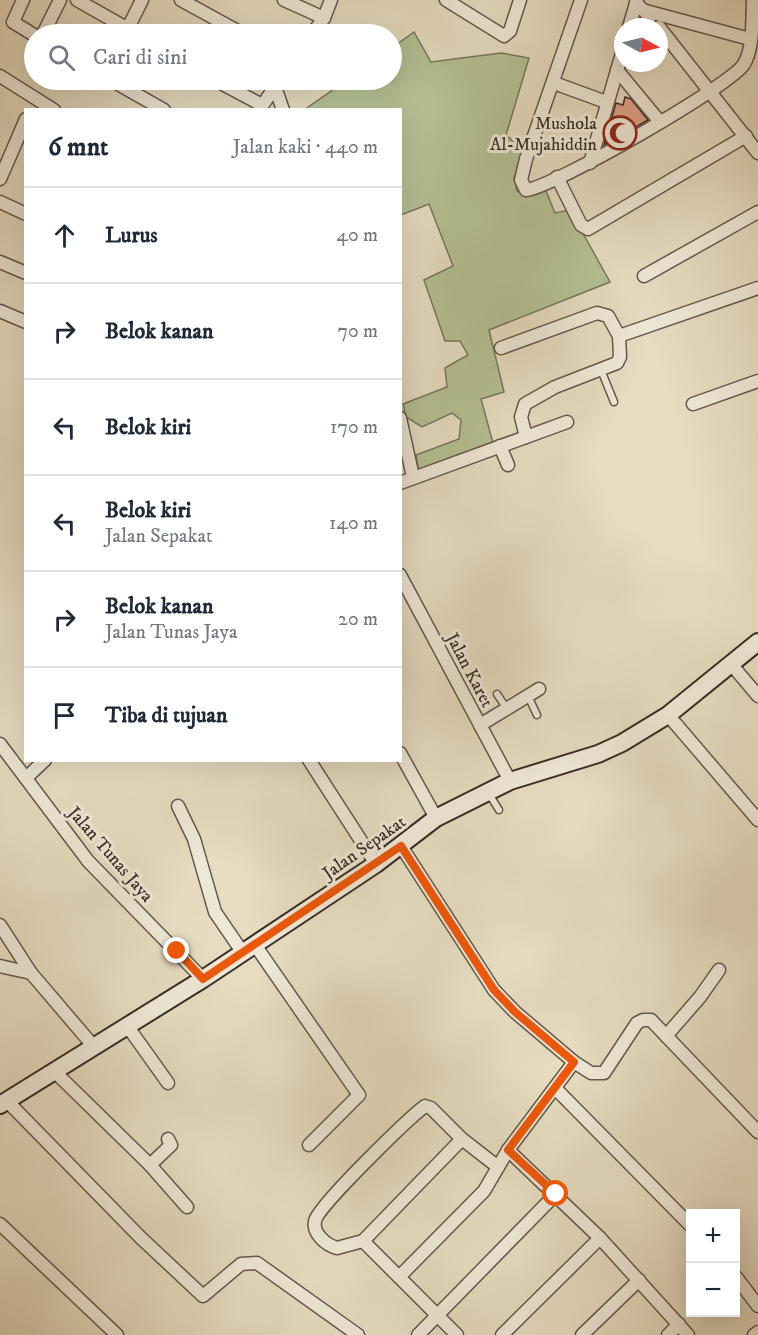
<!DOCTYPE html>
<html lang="id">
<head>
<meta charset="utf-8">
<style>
  :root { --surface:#fff; --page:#f2f2f3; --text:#1f2937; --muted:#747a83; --line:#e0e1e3 }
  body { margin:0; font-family:"IM FELL DW Pica",serif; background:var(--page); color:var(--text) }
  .controls { position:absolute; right:18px; bottom:18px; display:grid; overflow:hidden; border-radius:0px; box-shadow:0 6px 24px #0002 }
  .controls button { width:54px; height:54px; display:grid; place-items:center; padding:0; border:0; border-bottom:2px solid var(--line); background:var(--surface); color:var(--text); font:30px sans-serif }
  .compass { position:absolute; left:614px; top:18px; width:54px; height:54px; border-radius:50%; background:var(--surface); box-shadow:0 6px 24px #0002; rotate:97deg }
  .stop { position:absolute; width:18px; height:18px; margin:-14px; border:4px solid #ea580c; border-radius:50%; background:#fff }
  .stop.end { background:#ea580c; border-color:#fff; box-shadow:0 2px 6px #0008 }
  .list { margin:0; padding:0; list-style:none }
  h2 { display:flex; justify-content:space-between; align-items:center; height:78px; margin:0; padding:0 24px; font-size:26px }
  h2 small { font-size:20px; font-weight:400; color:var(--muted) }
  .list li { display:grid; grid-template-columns:39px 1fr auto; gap:18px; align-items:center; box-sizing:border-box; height:96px; padding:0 24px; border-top:2px solid var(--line) }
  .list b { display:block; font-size:22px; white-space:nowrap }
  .list p { margin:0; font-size:20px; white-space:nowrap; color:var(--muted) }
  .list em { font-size:20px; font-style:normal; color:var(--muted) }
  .icon { flex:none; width:33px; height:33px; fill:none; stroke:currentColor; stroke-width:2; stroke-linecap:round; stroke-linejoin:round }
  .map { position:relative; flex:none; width:758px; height:1335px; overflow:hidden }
  .search { position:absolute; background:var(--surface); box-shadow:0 6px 24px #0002; left:24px; top:24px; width:378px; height:66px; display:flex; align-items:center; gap:15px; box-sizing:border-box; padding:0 21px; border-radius:33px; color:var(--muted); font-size:22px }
  .panel { position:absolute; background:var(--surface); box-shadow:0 6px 24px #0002; left:24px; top:108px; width:378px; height:654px; border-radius:0px }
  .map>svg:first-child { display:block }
  .green { fill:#b4c093; stroke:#76765c; stroke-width:1.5 }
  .building { fill:#dfa188; stroke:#382c24; stroke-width:1.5 }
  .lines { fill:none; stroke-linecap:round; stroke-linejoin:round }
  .lane-casing { stroke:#64584b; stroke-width:9 }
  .street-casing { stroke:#64584b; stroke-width:15 }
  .secondary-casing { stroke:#382c24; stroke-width:20 }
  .lane { stroke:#efe8d7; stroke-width:6 }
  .street { stroke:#efe8d7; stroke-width:12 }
  .secondary { stroke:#efe8d7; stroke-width:16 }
  .route { stroke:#ea580c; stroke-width:8 }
  .labels { text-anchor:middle; stroke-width:6; stroke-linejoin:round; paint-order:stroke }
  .poi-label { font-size:18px; fill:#382c24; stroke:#efe8d7; text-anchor:end }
  .street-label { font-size:18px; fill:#382c24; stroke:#efe8d7 }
</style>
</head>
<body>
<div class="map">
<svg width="758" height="1335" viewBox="0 0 758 1335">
  <rect width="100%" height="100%" fill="#e6dcc1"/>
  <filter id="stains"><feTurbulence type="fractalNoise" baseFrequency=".00333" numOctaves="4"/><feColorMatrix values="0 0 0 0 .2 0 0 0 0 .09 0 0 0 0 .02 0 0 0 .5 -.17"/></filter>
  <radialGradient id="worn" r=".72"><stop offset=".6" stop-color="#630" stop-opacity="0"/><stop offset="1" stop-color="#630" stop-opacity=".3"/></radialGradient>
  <path class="green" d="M414,32l17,30 70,-9 28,5 -23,77 17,15 -9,28 3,13 7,4 21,-6 10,24 15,-3 40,72 -121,48 15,62 -23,7 12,44 -74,30 -3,-18 43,-16 2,-19 -9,-7 -30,14 -16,-10 -3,-13 44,-17 -2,-19 23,-13 -8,-14h-15l-21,-61 29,-14 -24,-62 -28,11 -1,-105h-96l43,-30h45v-32z"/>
  <path class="building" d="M625,97l6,2 17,21 -44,25 12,-42 7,2z"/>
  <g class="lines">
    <g class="lane-casing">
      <g id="lane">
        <path d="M601,370l13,32"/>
        <path d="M497,694l10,15"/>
        <path d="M528,696l9,19"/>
        <path d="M489,794l10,16"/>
      </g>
    </g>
    <g class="street-casing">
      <g id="street">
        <path d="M23,0l-10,22 21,13"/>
        <path d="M77,0l60,34"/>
        <path d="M181,0l62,34"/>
        <path d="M284,0l40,18"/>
        <path d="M446,0l58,36 6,-5 10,-31"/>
        <path d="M581,0l-55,159 -5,21 5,10c26,-2 206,-105 218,-126 10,-17 8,-45 9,-64"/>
        <path d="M636,3l14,14"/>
        <path d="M646,11l104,28"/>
        <path d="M629,27l8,-27"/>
        <path d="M659,27l99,126"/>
        <path d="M43,34l17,-34"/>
        <path d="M125,34l17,-34"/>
        <path d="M312,34l12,-16 7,-18"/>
        <path d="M617,70l43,52"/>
        <path d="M0,76l54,34"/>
        <path d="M111,80l53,30"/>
        <path d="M215,80l47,25"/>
        <path d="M554,83l52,19"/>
        <path d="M275,87l8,23"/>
        <path d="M259,110l21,-30"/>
        <path d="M590,163l33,-113"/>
        <path d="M557,177l24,48 7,4 158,-93"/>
        <path d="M0,179l26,-60"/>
        <path d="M0,202l26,12"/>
        <path d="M0,262l26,11"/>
        <path d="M644,276l114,-64"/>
        <path d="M0,311l26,11"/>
        <path d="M501,348l96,-35 11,3 11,20 139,-48"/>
        <path d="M693,404l65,-23"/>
        <path d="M400,418l13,59"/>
        <path d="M526,437l-5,-20 4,-13 30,-17 62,-24 3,-6 -1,-21"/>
        <path d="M500,446l8,19"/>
        <path d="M400,483l167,-61"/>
        <path d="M400,575l110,206"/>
        <path d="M731,664l27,32"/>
        <path d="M668,715l90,105"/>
        <path d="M480,725l59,-36"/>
        <path d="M0,744l88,117 115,118"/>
        <path d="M400,753l36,65"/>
        <path d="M309,760l67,104"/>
        <path d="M26,778l19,-18"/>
        <path d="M178,806l16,33 21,73 28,41"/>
        <path d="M401,846l93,144 21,22 59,50 17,11h13l33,-50 6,-3h8l107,112"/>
        <path d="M0,925l31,48 64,75"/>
        <path d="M255,945l104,150 -50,50"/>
        <path d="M0,966l31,7"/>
        <path d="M128,1027l40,56"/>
        <path d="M666,1036l34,-39 19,-27"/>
        <path d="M55,1072l95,93 37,42"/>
        <path d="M555,1088l135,137"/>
        <path d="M7,1101l134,137 62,58 38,-32 16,-1 101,72"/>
        <path d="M462,1139l-99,102 -26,7c-11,-3 -25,-15 -22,-27 3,-15 94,-103 110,-115l6,2 31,31 36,28"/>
        <path d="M508,1150l92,88 88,97"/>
        <path d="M150,1165l21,-20 -3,-6"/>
        <path d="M0,1224l117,111"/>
        <path d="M363,1241l94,94"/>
        <path d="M399,1277l85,-86 24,-41 66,-88"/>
        <path d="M736,1277l22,29"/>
        <path d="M418,1335l138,-141"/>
        <path d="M502,1335l98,-97"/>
        <path d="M582,1335l57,-55"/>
        <path d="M668,1335l11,-11"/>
        <path d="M754,1335l4,-3"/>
      </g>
    </g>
    <g class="secondary-casing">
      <path id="secondary" d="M0,1105l203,-126 173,-115 60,-46 74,-37 88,-27 24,-11 46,-28 90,-73"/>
    </g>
    <use href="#lane" class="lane"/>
    <use href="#street" class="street"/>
    <use href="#secondary" class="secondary"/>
  </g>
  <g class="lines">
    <path class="route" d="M177,951l26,28 198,-133 93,144 21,22 59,50 -66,88 48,44"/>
  </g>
  <defs>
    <g id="mosque-ring" transform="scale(1.725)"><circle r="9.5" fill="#efe8d7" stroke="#8f2418" stroke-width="1.5"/><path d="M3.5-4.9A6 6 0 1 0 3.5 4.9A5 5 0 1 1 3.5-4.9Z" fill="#8f2418"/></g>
  </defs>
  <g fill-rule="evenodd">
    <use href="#mosque-ring" x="620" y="133"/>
  </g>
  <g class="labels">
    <g class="poi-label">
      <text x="597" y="129">Mushola<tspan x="597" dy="21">Al-Mujahiddin</tspan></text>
    </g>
    <g class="street-label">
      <text transform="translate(470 670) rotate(62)" y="6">Jalan Karet</text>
      <text transform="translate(364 847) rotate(-35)" y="6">Jalan Sepakat</text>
      <text transform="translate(111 854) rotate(49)" y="6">Jalan Tunas Jaya</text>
    </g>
  </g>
  <rect width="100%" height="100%" filter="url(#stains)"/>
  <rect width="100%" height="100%" fill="url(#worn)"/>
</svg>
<div class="controls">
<button>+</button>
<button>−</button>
</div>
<svg class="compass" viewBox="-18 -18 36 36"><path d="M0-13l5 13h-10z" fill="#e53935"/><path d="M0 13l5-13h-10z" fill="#747a83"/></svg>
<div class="stop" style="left:556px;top:1194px"></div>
<div class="stop end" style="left:177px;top:951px"></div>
<div class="search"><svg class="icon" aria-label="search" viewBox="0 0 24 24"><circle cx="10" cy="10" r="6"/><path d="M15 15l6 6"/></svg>Cari di sini</div>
<section class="panel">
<h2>6 mnt<small>Jalan kaki · 440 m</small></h2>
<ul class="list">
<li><svg class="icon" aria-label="ahead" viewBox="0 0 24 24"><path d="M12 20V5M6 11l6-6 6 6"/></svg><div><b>Lurus</b></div><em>40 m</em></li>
<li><svg class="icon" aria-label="right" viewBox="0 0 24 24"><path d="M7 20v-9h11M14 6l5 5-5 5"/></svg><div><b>Belok kanan</b></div><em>70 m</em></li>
<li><svg class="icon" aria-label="left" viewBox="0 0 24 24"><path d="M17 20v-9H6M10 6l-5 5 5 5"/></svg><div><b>Belok kiri</b></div><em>170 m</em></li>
<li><svg class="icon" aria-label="left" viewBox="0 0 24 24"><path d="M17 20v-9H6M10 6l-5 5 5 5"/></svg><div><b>Belok kiri</b><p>Jalan Sepakat</p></div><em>140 m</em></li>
<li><svg class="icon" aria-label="right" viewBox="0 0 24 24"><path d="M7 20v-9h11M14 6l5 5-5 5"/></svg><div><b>Belok kanan</b><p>Jalan Tunas Jaya</p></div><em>20 m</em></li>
<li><svg class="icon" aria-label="arrive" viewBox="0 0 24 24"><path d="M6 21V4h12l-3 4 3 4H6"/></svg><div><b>Tiba di tujuan</b></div></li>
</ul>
</section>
</div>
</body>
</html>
